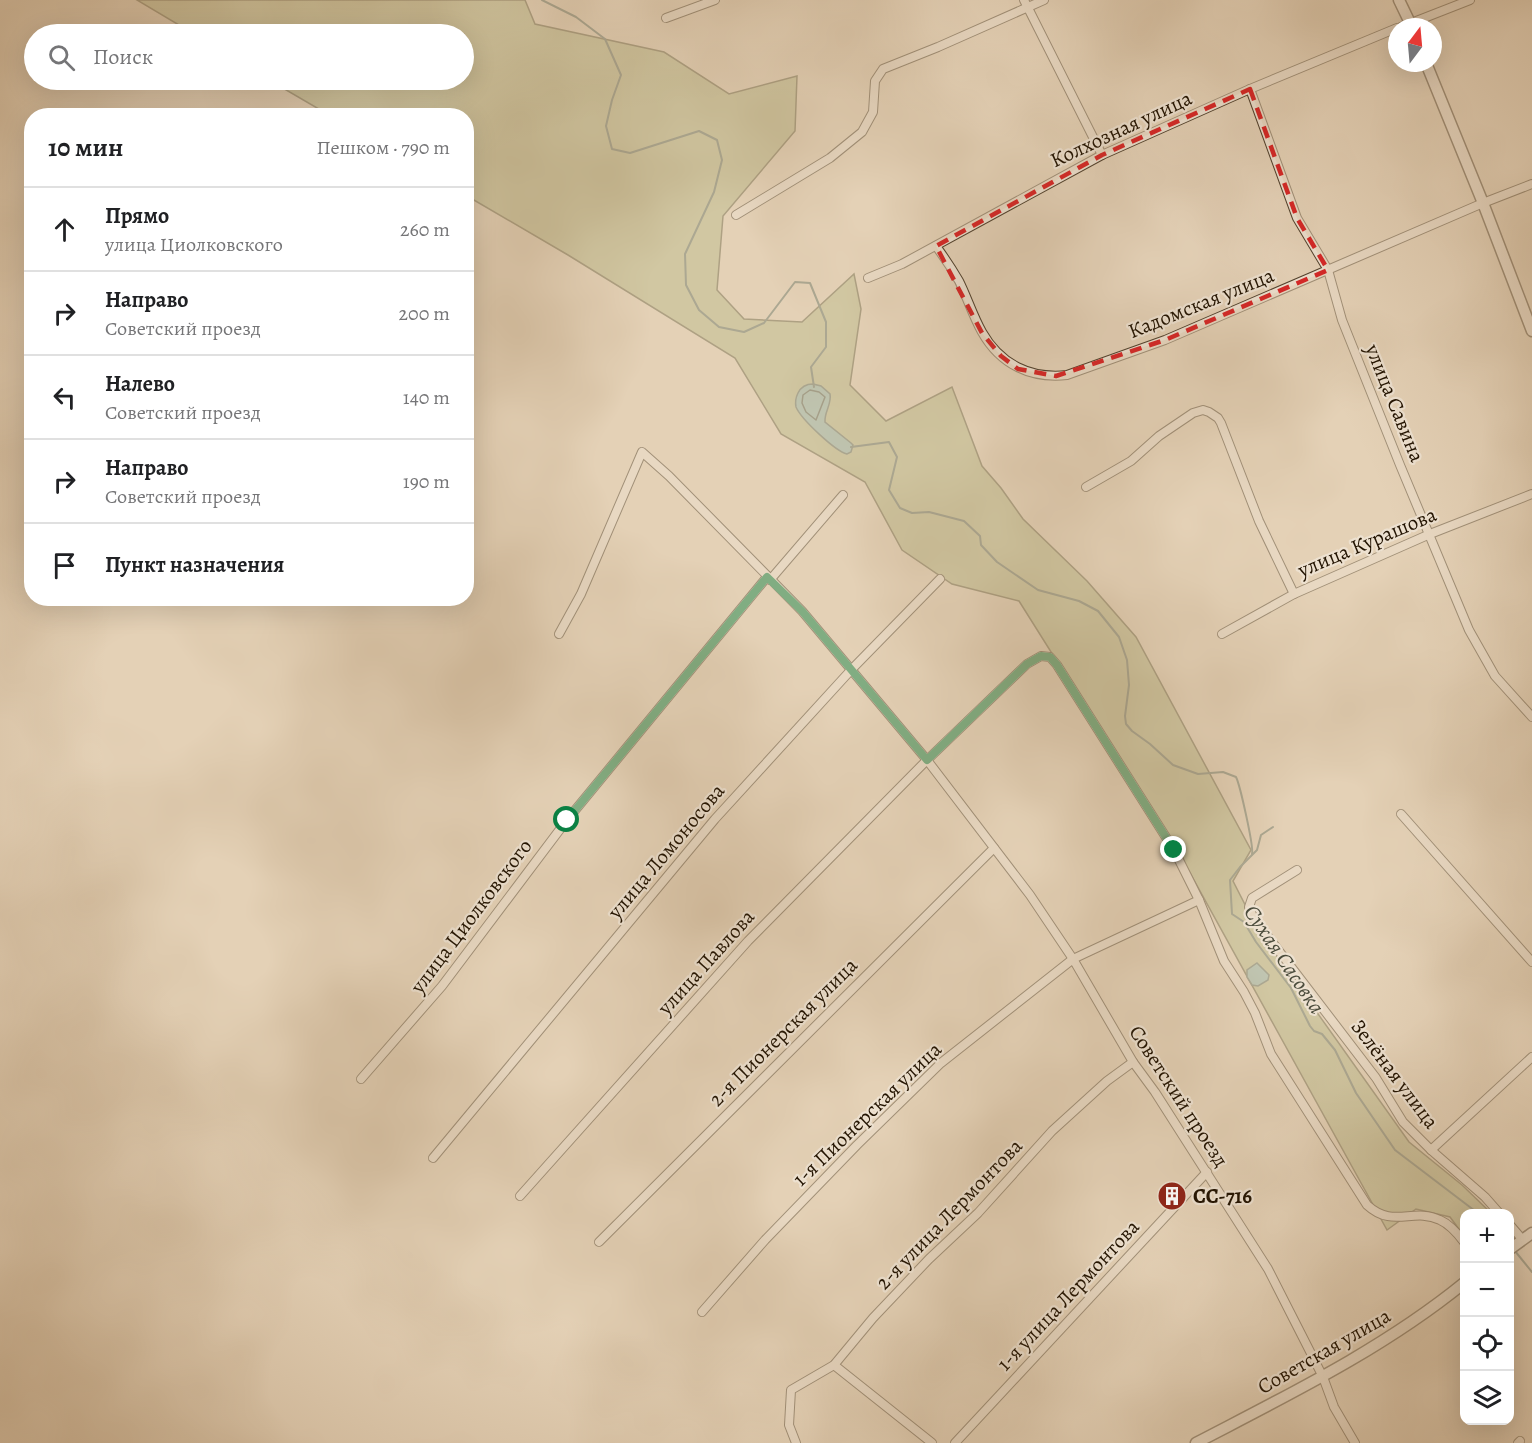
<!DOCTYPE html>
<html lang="ru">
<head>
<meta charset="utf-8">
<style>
  :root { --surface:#fff; --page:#f2f2f2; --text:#202124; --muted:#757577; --line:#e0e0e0 }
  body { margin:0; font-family:Alegreya,serif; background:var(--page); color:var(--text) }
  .controls { position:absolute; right:18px; bottom:18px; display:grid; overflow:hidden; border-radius:12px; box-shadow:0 6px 24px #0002 }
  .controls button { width:54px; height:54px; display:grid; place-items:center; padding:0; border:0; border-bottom:2px solid var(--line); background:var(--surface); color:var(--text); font:30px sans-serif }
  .compass { position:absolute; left:1388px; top:18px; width:54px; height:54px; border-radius:50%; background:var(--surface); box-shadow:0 6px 24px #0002; rotate:16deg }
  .stop { position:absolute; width:18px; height:18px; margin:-14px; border:4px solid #0b8043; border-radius:50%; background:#fff }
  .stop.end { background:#0b8043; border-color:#fff; box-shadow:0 2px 6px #0008 }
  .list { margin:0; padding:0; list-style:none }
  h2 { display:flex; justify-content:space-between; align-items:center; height:78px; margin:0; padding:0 24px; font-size:26px }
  h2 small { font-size:20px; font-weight:400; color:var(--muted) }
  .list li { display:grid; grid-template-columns:39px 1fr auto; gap:18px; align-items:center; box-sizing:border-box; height:84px; padding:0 24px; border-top:2px solid var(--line) }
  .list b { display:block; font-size:22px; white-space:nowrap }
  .list p { margin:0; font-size:20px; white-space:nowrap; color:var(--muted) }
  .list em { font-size:20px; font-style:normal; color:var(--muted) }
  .icon { flex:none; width:33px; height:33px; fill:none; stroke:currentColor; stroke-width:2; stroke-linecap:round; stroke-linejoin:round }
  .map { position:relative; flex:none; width:1532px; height:1443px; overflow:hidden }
  .search { position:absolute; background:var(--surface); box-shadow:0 6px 24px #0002; left:24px; top:24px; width:450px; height:66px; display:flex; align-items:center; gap:15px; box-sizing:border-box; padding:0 21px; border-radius:33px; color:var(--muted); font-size:22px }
  .panel { position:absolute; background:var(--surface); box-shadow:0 6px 24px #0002; left:24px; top:108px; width:450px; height:498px; border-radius:24px }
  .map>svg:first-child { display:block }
  .green { fill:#baba8a; stroke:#6e6646; stroke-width:1.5 }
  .water { fill:#96b7aa; stroke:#687566; stroke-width:1.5 }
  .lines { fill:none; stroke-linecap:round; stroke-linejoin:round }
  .shore { stroke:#5c6556; stroke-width:1.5 }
  .stream { stroke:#687566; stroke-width:2 }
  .minor-casing { stroke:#52422e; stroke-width:10 }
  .tertiary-casing { stroke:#52422e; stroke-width:13 }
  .minor { stroke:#ede1d0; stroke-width:8 }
  .tertiary { stroke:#ede1d0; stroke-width:10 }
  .route { stroke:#0b8043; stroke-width:8 }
  .marked { fill:none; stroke:#d62828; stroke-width:4.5; stroke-dasharray:12 8; stroke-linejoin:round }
  .labels { text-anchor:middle; stroke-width:4.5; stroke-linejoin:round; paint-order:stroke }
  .street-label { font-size:21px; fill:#221301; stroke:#ede1d0 }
  .poi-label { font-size:21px; font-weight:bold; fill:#221301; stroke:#ede1d0; text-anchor:start }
  .water-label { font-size:22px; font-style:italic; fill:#4b4c3c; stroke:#ede1d0 }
</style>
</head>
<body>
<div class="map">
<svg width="1532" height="1443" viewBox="0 0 1532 1443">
  <rect width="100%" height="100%" fill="#e4d1b7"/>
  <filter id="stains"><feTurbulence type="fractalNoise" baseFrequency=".00333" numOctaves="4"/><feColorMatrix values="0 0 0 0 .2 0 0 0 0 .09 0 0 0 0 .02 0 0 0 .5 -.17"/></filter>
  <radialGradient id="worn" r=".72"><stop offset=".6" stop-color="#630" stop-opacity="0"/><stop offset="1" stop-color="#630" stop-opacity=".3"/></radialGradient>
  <path class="green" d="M137,0h388l10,24 129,28 65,42 68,-18 -2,55 -72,85 -6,74 27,29 58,3 52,-48 7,35 -11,76 36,36 66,-34 30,79 19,22 22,31 64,62 49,56 115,213 -18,31 24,47 152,214 53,43 29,28 -27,1v22l-14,-19 -34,-8 -29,21 -197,-357 -171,-272 -67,-17 -50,-34 -37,-68 -84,-48 -46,-76 -167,-103 -101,-59 -1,-80 -137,-1 -60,-35h195v-46h-270z"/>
  <g class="water">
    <path d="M813,384l8,2 9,8c2,10 -6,18 -5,28l26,21 2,2 -2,7 -4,2c-12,-3 -46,-35 -51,-47 -1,-5 0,-10 2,-14 3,-6 8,-9 15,-9z"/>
    <path d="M1257,963l12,12 -1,5 -10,6 -6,-1 -5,-8v-7z"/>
  </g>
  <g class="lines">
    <path class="shore" d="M810,390l9,2 6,5 -9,23 -10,-8 -4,-9 1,-8z"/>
    <g class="stream">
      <path d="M542,0l34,17 29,22 16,36 -9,25 -6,26 6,23 18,4 69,-22 18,9 5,20 -8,32 -29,62 1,31 13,25 20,17 25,5 20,-9 31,-41 15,1 16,39v25l-15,20 3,20"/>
      <path d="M851,447l38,-5 8,15 -8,33 11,18 12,5 17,-1 35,9 16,15 1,9 16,17 41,28 41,11 19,10 21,26 8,23 2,25 -4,31 1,8 6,7 18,13 23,21 25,9 25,-2 13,5c4,8 18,70 16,77"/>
      <path d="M1273,827l-12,8 -4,15 -17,17 -10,13 2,34 12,8 12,20 35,46 19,38 4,5 8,3 13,16 21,43 39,57 84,64"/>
      <path d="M1515,1251l17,21"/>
    </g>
    <g class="minor-casing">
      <g id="minor">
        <path d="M1024,0l78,155"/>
        <path d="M666,18l49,-18"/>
        <path d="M1401,27l69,-27"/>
        <path d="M1250,89l47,129 31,52 14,50 58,145 69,165 26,46 37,41"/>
        <path d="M736,215l94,-57 32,-26 11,-20 2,-31 8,-12 55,-22 106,-47"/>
        <path d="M936,246c8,11 16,23 23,35 8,16 14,35 23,51 18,32 48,47 85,43l98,-35 318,-137 49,-19"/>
        <path d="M868,278l34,-14 200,-109 148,-66 147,-61"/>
        <path d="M1086,487l45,-26 28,-25 34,-23 10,-3 6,2 9,6 3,5 38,98 35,73"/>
        <path d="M770,580l73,-85"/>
        <path d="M559,634l22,-40 61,-142 27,24 133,135 125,149 103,135 43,64 60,103 22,30 113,177 55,108 11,30 21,36"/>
        <path d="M1222,634l72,-40 136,-60 102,-40"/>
        <path d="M1401,814l131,148"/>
        <path d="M1297,870l-45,28 -3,9 4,10 123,161 27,44 28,28 54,47 15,17"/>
        <path d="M361,1079l81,-93 125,-166 200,-243"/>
        <path d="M1431,1150l101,-93"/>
        <path d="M433,1158l282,-339 136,-149 89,-91"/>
        <path d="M520,1196l228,-255 179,-181 100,-96 14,-8 9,1 7,8 117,185 25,50 25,61 20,31 11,21 16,41 96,151c26,24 46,2 73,15 9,4 18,14 24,22"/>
        <path d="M1510,1225l12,14"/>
        <path d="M599,1242l395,-394"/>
        <path d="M702,1312l63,-72 92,-95 84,-82 132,-104 126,-59"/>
        <path d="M834,1365l98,78"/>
        <path d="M796,1443l-7,-18 2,-35 43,-25 39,-47 56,-59 49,-46 74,-82 55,-50 26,-19"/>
        <path d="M955,1443l252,-271"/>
        <path d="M1518,1443l2,-2"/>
      </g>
    </g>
    <g class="tertiary-casing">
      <g id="tertiary">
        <path d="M1399,0l13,27"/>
        <path d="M1426,63l57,140 49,128"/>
        <path d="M1510,1249l22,-16"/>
        <path d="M1196,1443c92,-48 187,-94 268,-160"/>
      </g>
    </g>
    <use href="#minor" class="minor"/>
    <use href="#tertiary" class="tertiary"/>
  </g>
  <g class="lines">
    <path class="route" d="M567,820l200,-243 35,34 125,149 100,-96 14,-8 9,1 7,8 117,185"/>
  </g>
  <path d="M0 0H1532V1443H0ZM1250,89l47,129 31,52 -163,70 -109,36 -38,-7 -17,-13 -19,-23 -46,-87 166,-91z" fill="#e4d1b7" fill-opacity=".55" fill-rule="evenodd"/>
  <path class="marked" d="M1250,89l47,129 31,52 -163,70 -109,36 -38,-7 -17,-13 -19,-23 -46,-87 166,-91z"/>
  <defs>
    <g id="building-disc" transform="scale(1.5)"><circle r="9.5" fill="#8f2418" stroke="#ede1d0"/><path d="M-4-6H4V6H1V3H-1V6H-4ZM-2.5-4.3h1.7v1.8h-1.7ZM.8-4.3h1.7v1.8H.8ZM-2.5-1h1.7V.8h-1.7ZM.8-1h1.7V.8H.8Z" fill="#fff"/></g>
  </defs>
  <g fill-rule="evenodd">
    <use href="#building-disc" x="1172" y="1196"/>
  </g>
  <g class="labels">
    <g class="street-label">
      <text transform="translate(1121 129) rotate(-25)" y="7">Колхозная улица</text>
      <text transform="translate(1201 303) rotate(-22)" y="7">Кадомская улица</text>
      <text transform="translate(1395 403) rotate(68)" y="7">улица Савина</text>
      <text transform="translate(1367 542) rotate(-23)" y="7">улица Курашова</text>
      <text transform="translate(666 851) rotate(-50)" y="7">улица Ломоносова</text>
      <text transform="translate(471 916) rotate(-53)" y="7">улица Циолковского</text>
      <text transform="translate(706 962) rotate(-48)" y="7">улица Павлова</text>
      <text transform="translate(783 1032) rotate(-45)" y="7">2-я Пионерская улица</text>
      <text transform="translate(1395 1074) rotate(53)" y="7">Зелёная улица</text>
      <text transform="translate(1179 1096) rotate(57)" y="7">Советский проезд</text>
      <text transform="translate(867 1114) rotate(-44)" y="7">1-я Пионерская улица</text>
      <text transform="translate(949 1214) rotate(-46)" y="7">2-я улица Лермонтова</text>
      <text transform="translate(1068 1295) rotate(-47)" y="7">1-я улица Лермонтова</text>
      <text transform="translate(1324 1351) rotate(-30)" y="7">Советская улица</text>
    </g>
    <g class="poi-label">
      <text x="1193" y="1203">СС-716</text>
    </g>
    <g class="water-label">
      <text transform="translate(1285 959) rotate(56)" y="8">Сухая Сасовка</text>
    </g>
  </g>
  <rect width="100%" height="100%" filter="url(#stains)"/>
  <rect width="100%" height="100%" fill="url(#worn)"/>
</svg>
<div class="controls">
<button>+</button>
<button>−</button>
<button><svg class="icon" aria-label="locate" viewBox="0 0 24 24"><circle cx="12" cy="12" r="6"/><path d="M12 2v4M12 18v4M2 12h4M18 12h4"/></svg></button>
<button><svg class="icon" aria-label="layers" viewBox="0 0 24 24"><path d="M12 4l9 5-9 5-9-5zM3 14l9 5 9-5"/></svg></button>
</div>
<svg class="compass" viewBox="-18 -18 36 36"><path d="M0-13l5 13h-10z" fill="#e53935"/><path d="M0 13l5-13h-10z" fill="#757577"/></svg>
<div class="stop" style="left:567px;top:820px"></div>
<div class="stop end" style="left:1174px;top:850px"></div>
<div class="search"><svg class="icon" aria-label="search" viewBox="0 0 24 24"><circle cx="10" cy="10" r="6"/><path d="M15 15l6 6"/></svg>Поиск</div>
<section class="panel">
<h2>10 мин<small>Пешком · 790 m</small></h2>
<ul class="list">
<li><svg class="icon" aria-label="ahead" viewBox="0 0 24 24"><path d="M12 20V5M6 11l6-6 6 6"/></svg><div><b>Прямо</b><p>улица Циолковского</p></div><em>260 m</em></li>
<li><svg class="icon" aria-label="right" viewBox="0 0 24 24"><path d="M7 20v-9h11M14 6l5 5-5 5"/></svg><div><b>Направо</b><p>Советский проезд</p></div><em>200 m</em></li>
<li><svg class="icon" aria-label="left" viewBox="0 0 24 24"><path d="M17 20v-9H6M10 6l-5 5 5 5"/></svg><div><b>Налево</b><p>Советский проезд</p></div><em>140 m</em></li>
<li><svg class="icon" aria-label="right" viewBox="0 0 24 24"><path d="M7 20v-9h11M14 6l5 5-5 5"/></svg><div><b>Направо</b><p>Советский проезд</p></div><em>190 m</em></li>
<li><svg class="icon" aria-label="arrive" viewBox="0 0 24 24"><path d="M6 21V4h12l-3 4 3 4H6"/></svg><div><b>Пункт назначения</b></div></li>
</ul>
</section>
</div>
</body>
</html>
